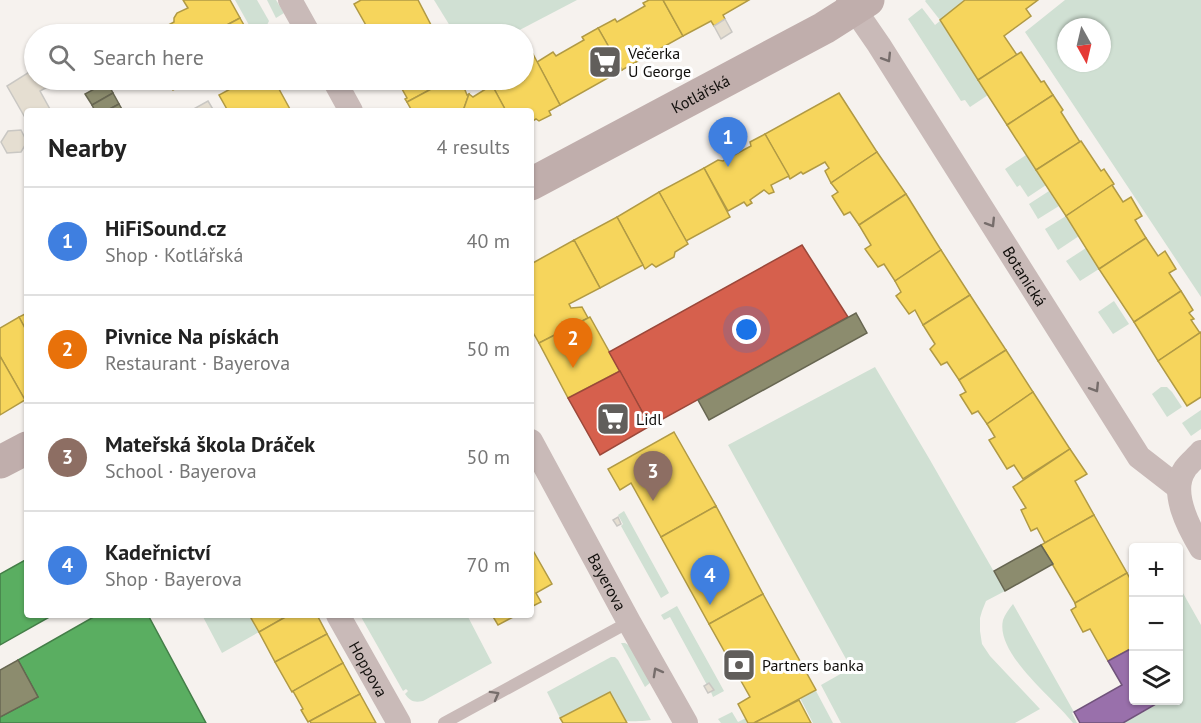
<!DOCTYPE html>
<html lang="en">
<head>
<meta charset="utf-8">
<style>
  :root { --surface:#fff; --page:#f2f2f2; --text:#222; --muted:#767676; --line:#e0e0e0; --accent:#0f766e }
  body { margin:0; font-family:"PT Sans",sans-serif; background:var(--page); color:var(--text) }
  .controls { position:absolute; right:18px; bottom:18px; display:grid; overflow:hidden; border-radius:6px; box-shadow:0 2px 4px #0004 }
  .controls button { width:54px; height:54px; display:grid; place-items:center; padding:0; border:0; border-bottom:2px solid var(--line); background:var(--surface); color:var(--text); font:30px sans-serif }
  .compass { position:absolute; left:1057px; top:18px; width:54px; height:54px; border-radius:50%; background:var(--surface); box-shadow:0 2px 4px #0004; rotate:172deg }
  .you { position:absolute; left:747px; top:330px; width:21px; height:21px; margin:-15px; border:4px solid #fff; border-radius:50%; background:#1a73e8; box-shadow:0 0 0 9px #1a73e833 }
  .badge { display:grid; place-items:center; width:39px; height:39px; border-radius:50%; background:var(--accent); color:#fff; font-size:20px; font-weight:700 }
  .pin { position:absolute; translate:-50% -50px; filter:drop-shadow(0 2px 3px #0008) }
  .pin::after { content:''; position:absolute; top:32px; width:21px; height:18px; background:inherit; clip-path:polygon(0 0,100% 0,50% 100%) }
  .list { margin:0; padding:0; list-style:none }
  h2 { display:flex; justify-content:space-between; align-items:center; height:78px; margin:0; padding:0 24px; font-size:26px }
  h2 small { font-size:20px; font-weight:400; color:var(--muted) }
  .list li { display:grid; grid-template-columns:39px 1fr auto; gap:18px; align-items:center; box-sizing:border-box; height:108px; padding:0 24px; border-top:2px solid var(--line) }
  .list b { display:block; font-size:22px; white-space:nowrap }
  .list p { margin:0; font-size:20px; white-space:nowrap; color:var(--muted) }
  .list em { font-size:20px; font-style:normal; color:var(--muted) }
  .icon { flex:none; width:33px; height:33px; fill:none; stroke:currentColor; stroke-width:2; stroke-linecap:round; stroke-linejoin:round }
  .map { position:relative; flex:none; width:1201px; height:723px; overflow:hidden }
  .search { position:absolute; background:var(--surface); box-shadow:0 2px 4px #0004; left:24px; top:24px; width:510px; height:66px; display:flex; align-items:center; gap:15px; box-sizing:border-box; padding:0 21px; border-radius:33px; color:var(--muted); font-size:22px }
  .panel { position:absolute; background:var(--surface); box-shadow:0 2px 4px #0004; left:24px; top:108px; width:510px; height:510px; border-radius:6px }
  .map>svg:first-child { display:block }
  .green { fill:#d0e0d3; fill-rule:evenodd }
  .homes { fill:#f6d55c; stroke:#b19a44; stroke-width:1.5 }
  .shops { fill:#d6604d; stroke:#9b483a; stroke-width:1.5 }
  .offices { fill:#9970ab; stroke:#70537b; stroke-width:1.5 }
  .public { fill:#5aae61; stroke:#447e48; stroke-width:1.5 }
  .industry { fill:#8c8c6e; stroke:#676651; stroke-width:1.5 }
  .building { fill:#e5ded1; stroke:#c9c7c3; stroke-width:1.5 }
  .lines { fill:none; stroke-linecap:round; stroke-linejoin:round }
  .service { stroke:#c9bab8; stroke-width:12 }
  .minor { stroke:#c9bab8; stroke-width:24 }
  .secondary { stroke:#c0aeac; stroke-width:33 }
  .oneway { stroke:#766d6b }
  .labels { text-anchor:middle; stroke-width:6; stroke-linejoin:round; paint-order:stroke }
  .poi-label { font-size:16px; fill:#110f0c; stroke:#fff; text-anchor:start }
  .street-label { font-size:16px; fill:#110f0c; stroke:#fff }
</style>
</head>
<body>
<div class="map">
<svg width="1201" height="723" viewBox="0 0 1201 723">
  <rect width="100%" height="100%" fill="#f6f2ee"/>
  <g class="green">
    <path d="M235,0h22l12,21 -3,6 -12,7z"/>
    <path d="M267,0h9l8,13 -8,5z"/>
    <path d="M434,0h143l-65,34h-57z"/>
    <path d="M926,0h39l-25,20 -15,-19z"/>
    <path d="M1065,0h136v297l-176,-265zM1066,27h36v36h-36z"/>
    <path d="M922,8l13,17 5,-4 48,74 -18,12 -5,-7 -4,1 -53,-82z"/>
    <path d="M1026,155l20,30 -18,12 -8,-12 -3,2 -12,-18z"/>
    <path d="M1049,191l10,15 -21,13 -9,-15z"/>
    <path d="M1066,216l13,20 -21,14 -13,-21z"/>
    <path d="M1086,248l13,21 -19,12 -14,-20z"/>
    <path d="M1114,301l15,23 -16,10 -15,-22z"/>
    <path d="M875,367l55,93 75,131 -19,10 -4,10 -2,7v13l2,13 8,12 50,53 -25,14h-174l-20,-38 30,-17 -123,-223z"/>
    <path d="M1161,387h6l5,5 10,15 -15,10 -15,-23z"/>
    <path d="M1201,410v19l-10,7 -9,-13z"/>
    <path d="M624,511l45,82 -8,5 -40,-72 2,-2 -5,-9z"/>
    <path d="M1179,586l22,39v98h-78l40,-22 15,-1z"/>
    <path d="M1013,604l61,108 -2,1 5,10h-4c-18,-24 -78,-69 -70,-103 2,-6 6,-11 10,-16z"/>
    <path d="M677,606l47,85 -11,6 -2,-5 2,-2 -6,-5 -37,-68 -6,3 -3,-5z"/>
    <path d="M202,615h50l1,2 -2,1 8,14 -37,21z"/>
    <path d="M360,615h107l25,48 -69,38c-9,2 -13,0 -18,-7l3,-3 -2,-2 -3,2z"/>
    <path d="M621,643h4l5,3 21,36 -6,5z"/>
    <path d="M611,657h4l3,3 33,60c-13,3 -72,0 -91,-2l-13,-26z"/>
    <path d="M816,690v1l17,32h-20l-13,-25z"/>
    <path d="M732,712l6,10 8,-4 2,5h-27l-3,-4z"/>
  </g>
  <g class="homes">
    <path d="M183,0h47l10,18 -30,16h-58l22,-12v-4l3,-5 11,-5z"/>
    <path d="M361,0h57l13,25 -18,9h-42l-17,-30z"/>
    <path d="M649,0h14l20,36 -61,34 -24,-42 17,-9 2,3 28,-16 -2,-3z"/>
    <path d="M663,0h86l-26,15 2,4 -5,4 -6,3 -3,-5 -28,15z"/>
    <path d="M965,0h73l-12,9 5,7 -27,20 13,19 -39,25 -38,-60z"/>
    <path d="M240,18l9,16h-39z"/>
    <path d="M431,25l6,9h-24z"/>
    <path d="M598,28l24,42 -62,35 -23,-43 16,-10 3,4 28,-16 -2,-3z"/>
    <path d="M1021,52l20,30 3,-1 9,14 -46,30 -29,-45z"/>
    <path d="M533,54l27,51 -11,6 2,4 -12,6 -3,-2 -5,3v-11h-25l-14,-26 8,-5h24v-21z"/>
    <path d="M168,80h24l-19,10z"/>
    <path d="M227,80h20l-15,8z"/>
    <path d="M247,80h27l17,31h-63l-9,-16z"/>
    <path d="M397,80h51l-41,22 -2,-3 2,-1z"/>
    <path d="M448,80h13l6,15 2,-1 -6,17h-51l-5,-9z"/>
    <path d="M492,85l14,26h-43l6,-17 4,3z"/>
    <path d="M839,93l38,59 -46,31 -6,-12 4,-3 -4,-6 -22,12 -2,-2 -11,7 -25,-45z"/>
    <path d="M1053,95l10,15 -2,2 19,30 -44,28 -29,-45z"/>
    <path d="M765,134l24,42 -18,9 3,7 -5,2 -5,-4 -14,10 2,3 -5,3 -3,-4 -16,9 -24,-43 14,-8 5,1 28,-15 -1,-4z"/>
    <path d="M1081,141l20,30 3,-2 10,15 -48,32 -30,-46z"/>
    <path d="M877,152l29,42 -47,31 -9,-13 -6,3 -12,-19 6,-4 -7,-9z"/>
    <path d="M704,168l26,49 -44,24 -27,-49z"/>
    <path d="M1112,185l11,17 8,-5 11,19 -7,4 11,18 -47,31 -33,-53z"/>
    <path d="M659,192l29,52 -13,8 -1,5 -18,10 -4,-3 -7,5 -28,-52z"/>
    <path d="M906,194l35,56 -46,31 -11,-17 -6,3 -13,-18 6,-4 -12,-20z"/>
    <path d="M617,217l26,48 -43,23 -26,-48z"/>
    <path d="M1146,238l12,18 7,-5 11,18 -7,4 12,18 -47,31 -35,-53z"/>
    <path d="M574,240l26,48 -31,16 2,4 11,-1 6,11 -49,25 -8,-14v-65z"/>
    <path d="M941,250l29,45 -47,30 -8,-15 -6,4 -13,-18 5,-4 -6,-11z"/>
    <path d="M1181,291l12,19 -4,3 5,6 -3,1 9,13 -42,28 -24,-39z"/>
    <path d="M970,295l36,55 -47,30 -12,-18 -6,3 -11,-16 5,-5 -12,-19z"/>
    <path d="M27,313v19l-8,-15z"/>
    <path d="M19,317l8,15v67l-2,1 -25,-44v-28z"/>
    <path d="M590,317l30,54 -52,27 -29,-55z"/>
    <path d="M1201,332v65l-14,9 -29,-45z"/>
    <path d="M1006,350l27,42 -46,32 -9,-13 -6,3 -12,-19 6,-3 -7,-12z"/>
    <path d="M0,356l25,44 -25,15z"/>
    <path d="M1033,392l37,57 -47,30 -9,-14 -7,4 -18,-29 6,-3 -8,-13z"/>
    <path d="M674,432l42,74 -55,31 -30,-54 -11,7 -12,-21z"/>
    <path d="M1070,449l17,25 -12,7 19,34 -49,28 -8,-15 -6,3 -10,-21 5,-2 -13,-21z"/>
    <path d="M716,506l47,88 -54,30 -48,-87z"/>
    <path d="M1094,515l33,58 -52,30 -34,-58z"/>
    <path d="M531,547l21,37 -16,9 5,9 -10,5z"/>
    <path d="M1127,573l7,13v61l-26,14 -18,-32 -7,3 -12,-22 5,-3 -1,-4z"/>
    <path d="M763,594l53,96 -62,33h-6l-10,-19 12,-7 -41,-73z"/>
    <path d="M252,615h37l-30,17 -8,-14 2,-1z"/>
    <path d="M289,615h28l10,19 -52,28 -16,-30z"/>
    <path d="M492,615h25l-19,10z"/>
    <path d="M327,634l16,29 -51,29 -17,-30z"/>
    <path d="M343,663l17,31 -52,28 -7,-12 2,-1 -10,-18z"/>
    <path d="M610,692l17,31h-64l-3,-5z"/>
    <path d="M360,694l16,29h-65l-1,-2z"/>
    <path d="M799,700l12,23h-57z"/>
  </g>
  <g class="shops">
    <path d="M802,245l46,72 -198,109 -41,-74z"/>
    <path d="M620,371l30,55 -50,29 -32,-57z"/>
  </g>
  <path class="offices" d="M1134,647v53h29l-40,23h-43l-6,-11 48,-27 -14,-24z"/>
  <g class="public">
    <path d="M27,559v56h26l-53,30v-71z"/>
    <path d="M97,615h51l58,108h-206v-6l38,-20 -20,-37z"/>
  </g>
  <g class="industry">
    <path d="M107,82l6,11 -21,12 -7,-11z"/>
    <path d="M113,93l6,11 -13,7h-11l-3,-6z"/>
    <path d="M119,104l4,7h-17z"/>
    <path d="M856,313l11,20 -158,87 -11,-20z"/>
    <path d="M1041,545l12,19 -48,27 -11,-20z"/>
    <path d="M18,660l20,37 -38,20v-47z"/>
  </g>
  <g class="building">
    <path d="M725,19l7,13 -11,7 -7,-13z"/>
    <path d="M34,69v11h26l-20,11 11,20h-24v10l-20,-35z"/>
    <path d="M208,101l6,10h-24z"/>
    <path d="M21,130l6,12 -6,10 -14,1 -6,-11 7,-11z"/>
    <path d="M618,517l3,7 -4,2 -4,-6z"/>
    <path d="M709,683l5,7 -6,3 -4,-7z"/>
  </g>
  <g class="lines">
    <path class="service" d="M444,723l185,-101"/>
    <g class="minor">
      <path d="M290,0l19,34"/>
      <path id="s1" d="M848,0l31,45 260,412 40,31"/>
      <path d="M334,80l17,31"/>
      <path id="s2" d="M531,441l98,181 57,101"/>
      <path d="M1201,452c-5,6 -12,11 -16,17 -16,23 4,59 16,79"/>
      <path id="s3" d="M338,615l61,108"/>
    </g>
    <g class="secondary">
      <path id="s4" d="M531,184l293,-156 44,-28"/>
      <path d="M0,462l27,-14"/>
    </g>
  </g>
  <defs><path id="oneway-chevron" d="M-2-3.5L2.5 0L-2 3.5" fill="none" stroke-width="1.6" stroke-linecap="round" stroke-linejoin="round" transform="scale(1.5)"/></defs>
  <g class="oneway">
    <use href="#oneway-chevron" transform="translate(887 58) rotate(58)"/>
    <use href="#oneway-chevron" transform="translate(991 223) rotate(58)"/>
    <use href="#oneway-chevron" transform="translate(1095 388) rotate(58)"/>
    <use href="#oneway-chevron" transform="translate(657 672) rotate(-119)"/>
    <use href="#oneway-chevron" transform="translate(495 695) rotate(-29)"/>
  </g>
  <defs>
    <g id="supermarket-square" transform="scale(1.725)"><rect x="-9" y="-9" width="18" height="18" rx="4" fill="#615e5b" stroke="#fff"/><path d="M-6-5.5h2.5l.6 2H6L4.5 2H-2.5L-4.4-4H-6ZM-1.5 3.2a1.3 1.3 0 1 0 .1 0ZM3 3.2a1.3 1.3 0 1 0 .1 0Z" fill="#fff"/></g>
    <g id="bank-square" transform="scale(1.725)"><rect x="-9" y="-9" width="18" height="18" rx="4" fill="#615e5b" stroke="#fff"/><path d="M-6-4H6V4H-6ZM0-2.3a2.3 2.3 0 1 0 0 4.6a2.3 2.3 0 1 0 0-4.6Z" fill="#fff"/></g>
  </defs>
  <g fill-rule="evenodd">
    <use href="#supermarket-square" x="605" y="62"/>
    <use href="#supermarket-square" x="613" y="419"/>
    <use href="#bank-square" x="739" y="665"/>
  </g>
  <g class="labels">
    <g class="poi-label">
      <text x="628" y="59">Večerka<tspan x="628" dy="18">U George</tspan></text>
      <text x="636" y="425">Lidl</text>
      <text x="762" y="671">Partners banka</text>
    </g>
    <g class="street-label">
      <text dy="6" stroke="none"><textPath href="#s4" startOffset="192">Kotlářská</textPath></text>
      <text dy="6" stroke="none"><textPath href="#s1" startOffset="328">Botanická</textPath></text>
      <text dy="6" stroke="none"><textPath href="#s2" startOffset="160">Bayerova</textPath></text>
      <text dy="6" stroke="none"><textPath href="#s3" startOffset="62">Hoppova</textPath></text>
    </g>
  </g>
</svg>
<div class="controls">
<button>+</button>
<button>−</button>
<button><svg class="icon" aria-label="layers" viewBox="0 0 24 24"><path d="M12 4l9 5-9 5-9-5zM3 14l9 5 9-5"/></svg></button>
</div>
<svg class="compass" viewBox="-18 -18 36 36"><path d="M0-13l5 13h-10z" fill="#e53935"/><path d="M0 13l5-13h-10z" fill="#767676"/></svg>
<div class="you"></div>
<div class="pin badge" style="left:728px;top:167px;background:#3f7fe0">1</div>
<div class="pin badge" style="left:573px;top:368px;background:#e8710a">2</div>
<div class="pin badge" style="left:653px;top:501px;background:#8d6e63">3</div>
<div class="pin badge" style="left:710px;top:605px;background:#3f7fe0">4</div>
<div class="search"><svg class="icon" aria-label="search" viewBox="0 0 24 24"><circle cx="10" cy="10" r="6"/><path d="M15 15l6 6"/></svg>Search here</div>
<section class="panel">
<h2>Nearby<small>4 results</small></h2>
<ul class="list">
<li><span class="badge" style="background:#3f7fe0">1</span><div><b>HiFiSound.cz</b><p>Shop · Kotlářská</p></div><em>40 m</em></li>
<li><span class="badge" style="background:#e8710a">2</span><div><b>Pivnice Na pískách</b><p>Restaurant · Bayerova</p></div><em>50 m</em></li>
<li><span class="badge" style="background:#8d6e63">3</span><div><b>Mateřská škola Dráček</b><p>School · Bayerova</p></div><em>50 m</em></li>
<li><span class="badge" style="background:#3f7fe0">4</span><div><b>Kadeřnictví</b><p>Shop · Bayerova</p></div><em>70 m</em></li>
</ul>
</section>
</div>
</body>
</html>
